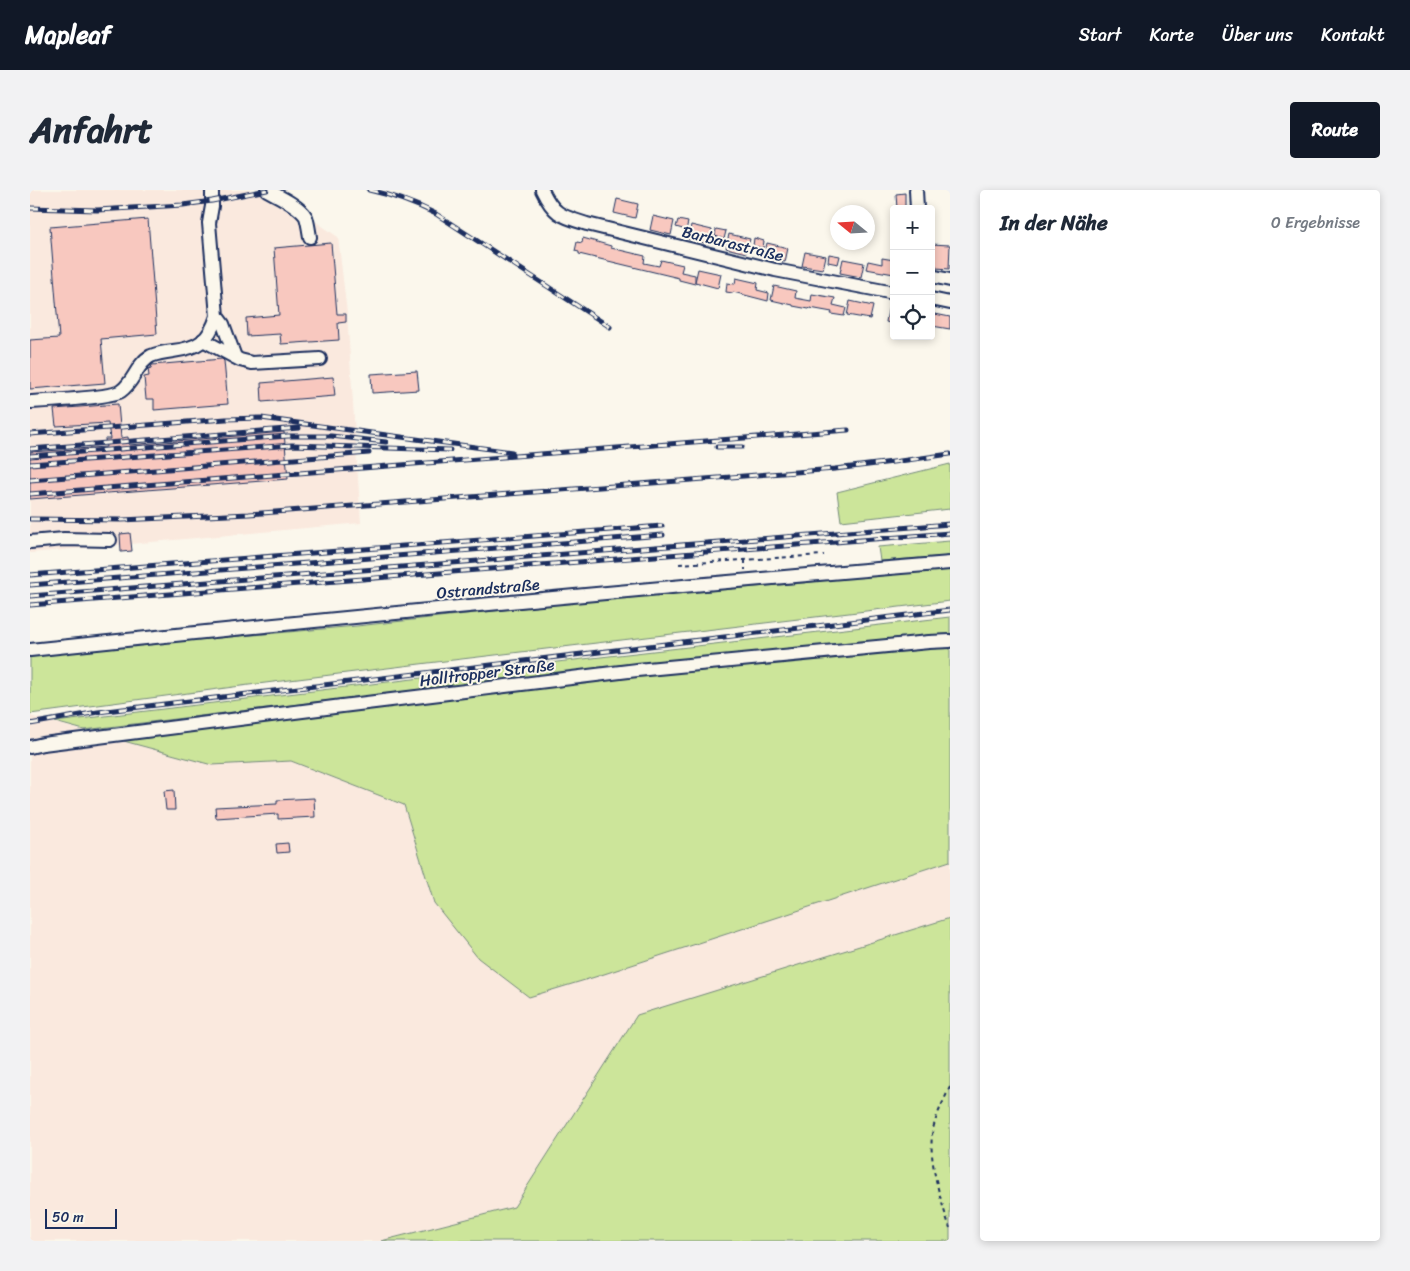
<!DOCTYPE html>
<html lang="de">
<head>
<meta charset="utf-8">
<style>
  :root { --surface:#fff; --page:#f2f2f3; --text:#1f2937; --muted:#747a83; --line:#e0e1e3; --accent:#111827 }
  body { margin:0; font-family:Sriracha,sans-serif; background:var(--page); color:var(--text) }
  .controls { position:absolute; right:15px; top:15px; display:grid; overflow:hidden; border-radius:5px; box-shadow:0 2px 8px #0003 }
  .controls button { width:45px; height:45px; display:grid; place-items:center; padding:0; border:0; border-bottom:1px solid var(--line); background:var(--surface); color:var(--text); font:25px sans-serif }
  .compass { position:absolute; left:800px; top:15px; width:45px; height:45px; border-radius:50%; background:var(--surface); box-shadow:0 2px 8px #0003; rotate:288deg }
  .scale { position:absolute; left:15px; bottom:12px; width:72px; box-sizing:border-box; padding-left:5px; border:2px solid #1b2f5e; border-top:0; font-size:14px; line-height:18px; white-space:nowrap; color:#1b2f5e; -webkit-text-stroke:4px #fbf7ec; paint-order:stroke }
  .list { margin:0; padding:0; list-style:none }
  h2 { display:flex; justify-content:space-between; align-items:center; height:65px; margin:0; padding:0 20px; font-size:21px }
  h2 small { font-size:16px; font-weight:400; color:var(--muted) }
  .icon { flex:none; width:28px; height:28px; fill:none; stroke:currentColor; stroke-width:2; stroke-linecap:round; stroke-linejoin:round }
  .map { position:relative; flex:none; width:920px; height:1051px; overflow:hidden; border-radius:5px }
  header { display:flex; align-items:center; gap:30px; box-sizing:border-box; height:70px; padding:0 25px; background:var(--accent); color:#fff }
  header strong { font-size:24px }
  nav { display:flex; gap:28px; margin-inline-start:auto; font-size:18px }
  .intro { display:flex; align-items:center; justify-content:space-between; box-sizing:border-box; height:120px; padding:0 30px }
  h1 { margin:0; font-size:35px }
  .button { padding:12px 22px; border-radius:5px; background:var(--accent); color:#fff; font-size:18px; font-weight:700 }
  main { display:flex; gap:30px; padding:0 30px }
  aside { flex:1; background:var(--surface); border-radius:5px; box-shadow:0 2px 8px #0003 }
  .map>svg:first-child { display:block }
  .built { fill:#fae9de }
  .green { fill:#cce59a; stroke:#748a7c }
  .building { fill:#f8c8bf; stroke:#1b2f5e }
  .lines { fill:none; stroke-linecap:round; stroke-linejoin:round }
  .minor-casing { stroke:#1b2f5e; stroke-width:16 }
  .path { stroke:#1b2f5e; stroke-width:2; stroke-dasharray:4 4; stroke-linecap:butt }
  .minor { stroke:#fbf7ec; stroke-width:12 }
  .rail-casing { stroke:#1b2f5e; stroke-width:5 }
  .rail { stroke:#fbf7ec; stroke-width:3; stroke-dasharray:9; stroke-linecap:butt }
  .labels { text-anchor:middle; stroke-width:4; stroke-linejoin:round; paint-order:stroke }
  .street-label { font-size:16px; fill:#1b2f5e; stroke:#fbf7ec }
</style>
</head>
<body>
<header>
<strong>Mapleaf</strong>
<nav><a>Start</a><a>Karte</a><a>Über uns</a><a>Kontakt</a></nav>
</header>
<div class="intro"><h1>Anfahrt</h1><a class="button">Route</a></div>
<main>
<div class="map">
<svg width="920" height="1051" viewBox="0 0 920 1051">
  <rect width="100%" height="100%" fill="#fbf7ec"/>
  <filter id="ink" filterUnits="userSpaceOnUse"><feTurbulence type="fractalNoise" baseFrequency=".02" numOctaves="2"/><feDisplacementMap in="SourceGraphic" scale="10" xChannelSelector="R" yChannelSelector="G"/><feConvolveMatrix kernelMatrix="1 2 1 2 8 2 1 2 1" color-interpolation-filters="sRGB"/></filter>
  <g filter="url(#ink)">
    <g class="built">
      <path d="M0,0h240l68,47 9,76 14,210 -331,30z"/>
      <path d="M0,526l182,49 79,-4 113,44 30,98 95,94 66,-20 355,-116v57l-313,98 -123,191 -133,34h-351z"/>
    </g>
    <g class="green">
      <path d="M920,274v45l-109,12 -4,-29z"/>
      <path d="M920,351v15l-70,5 -2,-14z"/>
      <path d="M920,378v33l-522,62 -187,23 -211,28v-57l143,-15 184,-16 219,-24 227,-19 80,-10z"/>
      <path d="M920,427v18l-254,23 -223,25 -389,47 -29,-8 441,-53z"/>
      <path d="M920,456v215l-355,116 -66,20 -51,-39 -44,-55 -30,-98 -113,-44 -79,4 -92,-25 62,-10 424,-51 149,-15z"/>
      <path d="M920,728v323h-569l133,-34 123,-192z"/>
    </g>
    <g class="building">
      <path d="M875,3v16h-8l-1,-15z"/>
      <path d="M587,9l21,5 -3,14 -21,-5z"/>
      <path d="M623,26l21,5 -3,14 -21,-5z"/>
      <path d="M118,29l9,115 -56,5 4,44 -75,6v-49l29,-2 -9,-111z"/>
      <path d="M648,30l10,2 -2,8 -10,-3z"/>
      <path d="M661,35l21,5 -3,14 -21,-5z"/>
      <path d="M686,39l10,2 -2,8 -9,-3z"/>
      <path d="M699,44l21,5 -4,14 -20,-5z"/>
      <path d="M553,48l28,8v2l34,8 -1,7 15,3 2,-6 22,5 -2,7 14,3v9l-16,-4v-2l-100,-24v-2l-4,-1 2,-9 5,1z"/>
      <path d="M724,48l10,3 -1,7 -10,-2z"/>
      <path d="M301,53l6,71h9v8l-8,1 1,17 -58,4 -1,-10 -33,2 -1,-18 33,-3 -5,-67z"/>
      <path d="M737,53l21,5 -3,14 -21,-5z"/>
      <path d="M901,54l19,1 -1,24 -13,-1v-3h-5z"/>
      <path d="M775,62l21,4 -3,13 -21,-3z"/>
      <path d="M799,64l11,2 -2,8 -10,-2z"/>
      <path d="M852,68l12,2v14l-28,-5 2,-8 14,3z"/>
      <path d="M813,69l21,4 -3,14 -21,-4z"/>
      <path d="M668,79l23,5 -3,14 -23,-6z"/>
      <path d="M706,88l22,5 -1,7 12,3 -1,8 -35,-9v1l-7,-1 1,-9 8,1z"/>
      <path d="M744,96l22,5 -1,7 16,3 1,-7 23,4 -2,7 13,3 -2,8 -13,-2 1,-2 -22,-4 -1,1 -16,-3v-1l-22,-5z"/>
      <path d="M860,110l4,1v23l-8,-2z"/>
      <path d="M820,111l23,5 -3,13 -23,-4z"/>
      <path d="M905,124l15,3v12l-18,-3z"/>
      <path d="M192,169l2,2 4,43 -74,6v-11h-8l-2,-22 5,-1 -1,-7 3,-1 1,-3z"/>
      <path d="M387,181l2,19 -47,3 -1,-19z"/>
      <path d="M303,187l2,19 -73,6 -1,-19z"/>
      <path d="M88,214l3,34 7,-1 1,8 155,-13 4,47 -258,20v-47l76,-5 -1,-8h5l-2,-16 -52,3 -2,-17z"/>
      <path d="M100,343l2,18 -11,1 -1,-18z"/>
      <path d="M144,600l1,20h-9l-2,-19z"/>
      <path d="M284,608l1,19 -37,2v-5l-62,4 -1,-11 62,-3v-4z"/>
      <path d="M258,653l1,9 -12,1 -1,-9z"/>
    </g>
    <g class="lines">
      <g class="minor-casing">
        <g id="minor">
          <path d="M237,0c11,6 33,16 39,27 2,6 3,14 4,20"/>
          <path d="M512,0c12,25 19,26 45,34l188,46 119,23"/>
          <path d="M886,0l1,19"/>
          <path d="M901,86l19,4"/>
          <path d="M901,109l19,4"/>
          <path d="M187,126l6,8 12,33"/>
          <path d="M173,150l37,20 12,3 68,-4"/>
          <path d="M0,212c17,-1 81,-4 91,-11 13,-9 16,-28 30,-35 7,-3 14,-4 22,-5 25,-3 36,-10 44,-35l-8,-93 3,-17v-16"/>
          <path d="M0,352l34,-3 46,1"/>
          <path d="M0,460c306,-32 613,-62 920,-87"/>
          <path d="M0,557l13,-3 299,-38 295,-36 292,-28 21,-1"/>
        </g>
      </g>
      <g class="path">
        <path d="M715,370v10"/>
        <path d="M649,374l145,-9"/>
        <path d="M920,897c-7,15 -16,32 -18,48 -3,28 9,67 18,93"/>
      </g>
      <use href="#minor" class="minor"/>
      <g class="rail-casing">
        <g id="rail">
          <path d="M339,0c23,5 45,13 67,24l174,113"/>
          <path d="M0,18l67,2 86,-5 29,-4 55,-11"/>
          <path d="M0,244l196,-15 35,-1 251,34"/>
          <path d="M687,257h25"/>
          <path d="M0,259l269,-21"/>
          <path d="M0,266l258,-20h43l55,6"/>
          <path d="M0,274l262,-19 158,5"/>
          <path d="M0,290l339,-27"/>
          <path d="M0,304l818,-64"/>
          <path d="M0,329l92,1 127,-6 586,-45 58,-7 57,-8"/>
          <path d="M0,385l632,-49"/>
          <path d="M0,395l633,-50"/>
          <path d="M0,406l920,-72"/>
          <path d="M0,415l920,-72"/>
          <path d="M0,534l68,-12 852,-102"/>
        </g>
      </g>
      <use href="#rail" class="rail"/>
    </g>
  </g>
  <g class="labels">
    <g class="street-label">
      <text transform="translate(703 53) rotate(14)" y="6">Barbarastraße</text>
      <text transform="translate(458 398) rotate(-5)" y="6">Ostrandstraße</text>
      <text transform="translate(457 482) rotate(-7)" y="6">Holltropper Straße</text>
    </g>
  </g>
</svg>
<div class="controls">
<button>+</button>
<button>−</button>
<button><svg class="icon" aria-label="locate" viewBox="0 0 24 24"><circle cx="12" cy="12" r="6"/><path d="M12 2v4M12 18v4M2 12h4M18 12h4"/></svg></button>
</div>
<svg class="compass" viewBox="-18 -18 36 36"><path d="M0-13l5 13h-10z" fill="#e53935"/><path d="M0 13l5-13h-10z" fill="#747a83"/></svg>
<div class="scale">50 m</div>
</div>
<aside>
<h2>In der Nähe<small>0 Ergebnisse</small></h2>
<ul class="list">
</ul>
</aside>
</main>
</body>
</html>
